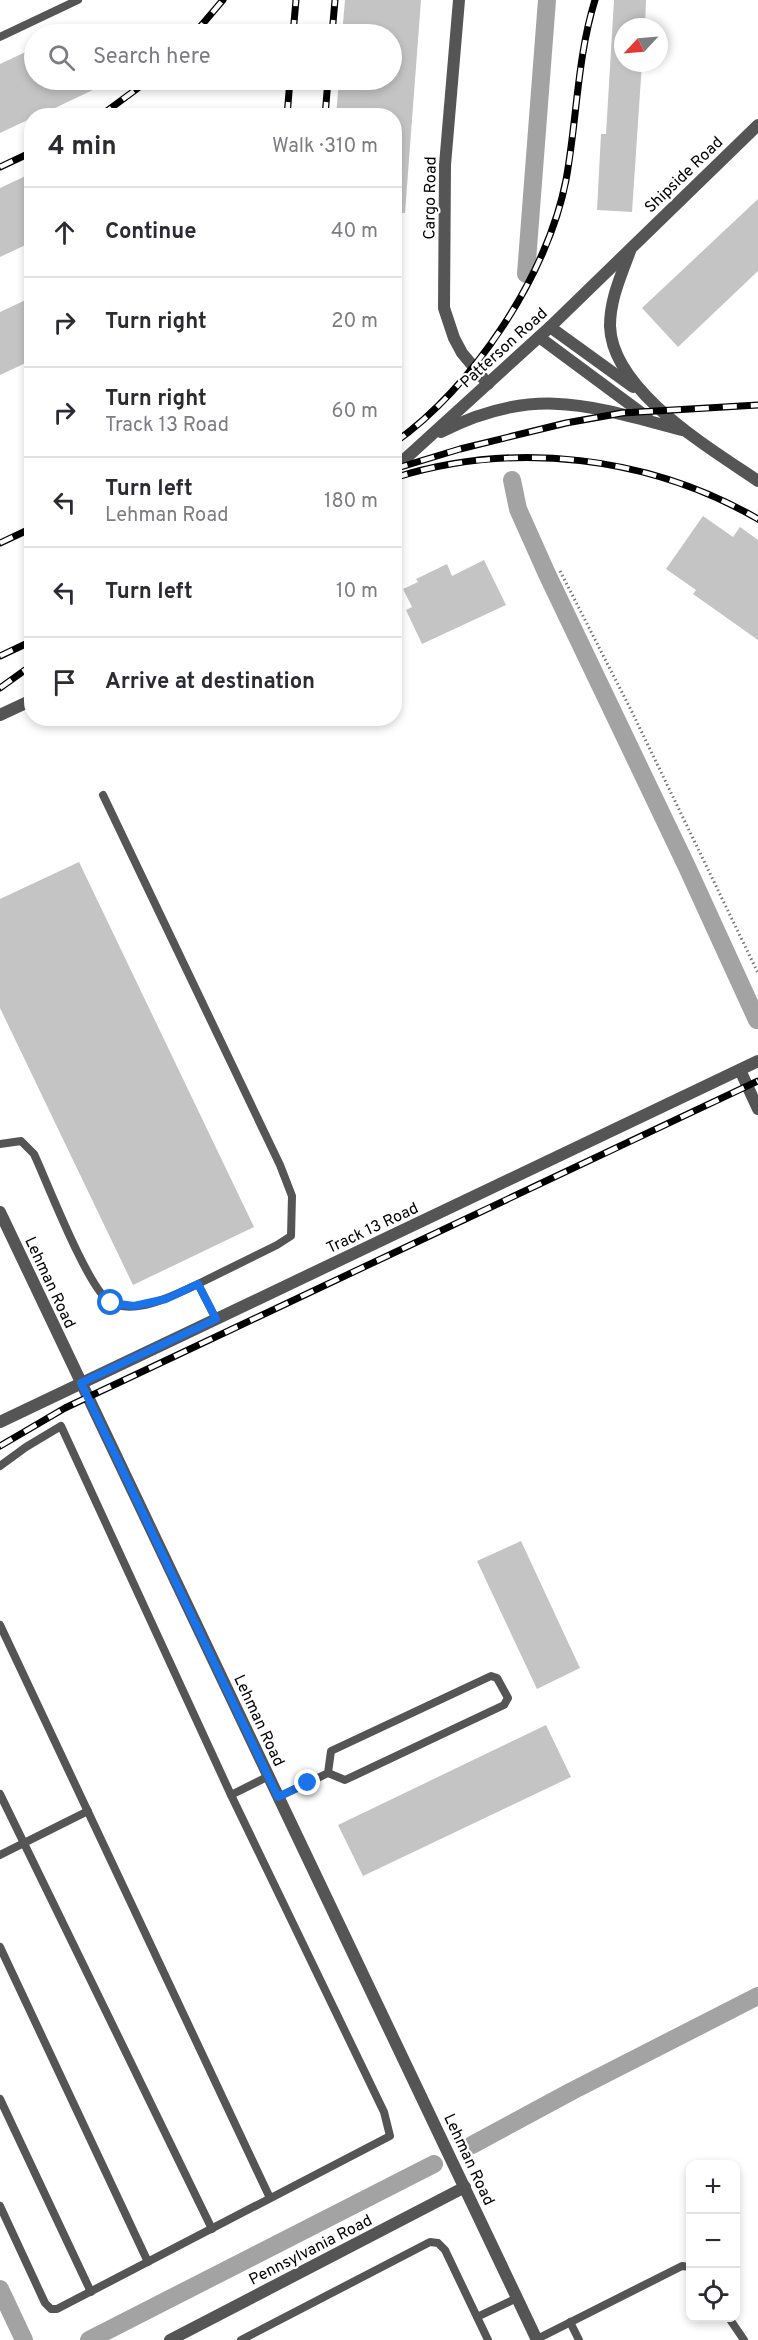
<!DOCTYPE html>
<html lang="en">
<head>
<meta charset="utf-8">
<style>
  :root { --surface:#fff; --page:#f2f2f3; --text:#2b2b33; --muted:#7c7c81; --line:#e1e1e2 }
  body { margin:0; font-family:Overpass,sans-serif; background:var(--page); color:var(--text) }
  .controls { position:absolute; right:18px; bottom:18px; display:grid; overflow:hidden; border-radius:12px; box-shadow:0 3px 9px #0003 }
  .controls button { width:54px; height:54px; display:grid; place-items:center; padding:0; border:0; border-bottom:2px solid var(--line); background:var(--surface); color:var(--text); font:30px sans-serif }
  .compass { position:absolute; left:614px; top:18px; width:54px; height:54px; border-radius:50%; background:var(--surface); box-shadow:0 3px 9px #0003; rotate:244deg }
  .stop { position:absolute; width:18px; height:18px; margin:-14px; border:4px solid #1a73e8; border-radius:50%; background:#fff }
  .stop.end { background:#1a73e8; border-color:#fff; box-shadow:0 2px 6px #0008 }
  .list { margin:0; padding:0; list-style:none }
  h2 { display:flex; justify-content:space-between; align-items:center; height:78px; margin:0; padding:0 24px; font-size:26px }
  h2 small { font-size:20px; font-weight:400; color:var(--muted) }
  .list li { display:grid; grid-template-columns:39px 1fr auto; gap:18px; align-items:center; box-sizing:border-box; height:90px; padding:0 24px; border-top:2px solid var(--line) }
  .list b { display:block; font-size:22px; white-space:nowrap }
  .list p { margin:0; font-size:20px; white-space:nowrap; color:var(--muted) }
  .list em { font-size:20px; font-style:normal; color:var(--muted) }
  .icon { flex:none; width:33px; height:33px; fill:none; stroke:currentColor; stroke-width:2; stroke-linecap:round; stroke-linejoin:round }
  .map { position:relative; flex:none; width:758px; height:2340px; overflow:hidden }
  .search { position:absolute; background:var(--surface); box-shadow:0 3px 9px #0003; left:24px; top:24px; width:378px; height:66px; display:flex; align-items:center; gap:15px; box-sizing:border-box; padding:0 21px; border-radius:33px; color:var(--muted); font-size:22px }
  .panel { position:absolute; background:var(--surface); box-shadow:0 3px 9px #0003; left:24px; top:108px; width:378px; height:618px; border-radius:24px }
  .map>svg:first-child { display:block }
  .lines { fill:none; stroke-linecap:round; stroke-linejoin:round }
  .canal { stroke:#a3a3a3; stroke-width:18 }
  .building { fill:#c4c4c4 }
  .path { stroke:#777; stroke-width:3; stroke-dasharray:1.5 3; stroke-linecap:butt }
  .service { stroke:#555; stroke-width:8 }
  .minor { stroke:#555; stroke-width:12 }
  .rail-casing { stroke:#000; stroke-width:7 }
  .rail { stroke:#fff; stroke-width:4.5; stroke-dasharray:14; stroke-linecap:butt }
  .route { stroke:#1a73e8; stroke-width:8 }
  .labels { text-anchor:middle; stroke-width:4.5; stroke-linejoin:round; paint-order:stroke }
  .street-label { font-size:16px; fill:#000; stroke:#fff }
</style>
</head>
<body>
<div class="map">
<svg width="758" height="2340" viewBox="0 0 758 2340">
  <rect width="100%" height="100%" fill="#fff"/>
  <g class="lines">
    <g class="canal">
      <path d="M526,274l21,-274"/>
      <path d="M512,480l6,29 29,65 140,293 70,153"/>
      <path d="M472,2145l100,-54 186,-95"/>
      <path d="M0,2289l24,51"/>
      <path d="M89,2340l345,-176"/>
    </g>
  </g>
  <g class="building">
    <path d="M345,0h76l-16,213h-11v-97h-58l3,-36h53v-46h-50z"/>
    <path d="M614,0h32l-1,27h-22v36h19l-10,149 -35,-2 4,-76h5z"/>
    <path d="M34,48v32h80l-76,36h-6v2l-32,15v-69z"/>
    <path d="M32,173v69l-32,15v-69z"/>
    <path d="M758,199v72l-80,76 -36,-39z"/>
    <path d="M32,297v63l-32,15v-63z"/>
    <path d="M703,516l30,21 7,-10 18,13v100l-65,-46 3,-4 -30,-21z"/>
    <path d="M484,560l22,45 -84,39 -16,-34 6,-3 -9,-18 15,-7 -2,-3 31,-15 5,12z"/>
    <path d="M79,862l175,365 -121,58 -133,-277v-109z"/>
    <path d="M521,1541l59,127 -43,21 -60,-128z"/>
    <path d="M546,1725l25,52 -208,99 -25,-51z"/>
  </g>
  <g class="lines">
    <path class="path" d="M560,571l72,141 126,261"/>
    <g class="service">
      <path d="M0,37l78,-37"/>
      <path d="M103,795l177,370 12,31 -1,40 -14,9 -79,39 18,35"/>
      <path d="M0,1144l21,-3 13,13c13,28 54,135 76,148 24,14 65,-7 88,-18"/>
      <path d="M0,1466l26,-19 35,-21 170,369"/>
      <path d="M0,1625l270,573"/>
      <path d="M0,1794l212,435"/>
      <path d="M278,1797l50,-24 17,7 159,-75 4,-7 -11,-20 -6,-2 -160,75 -3,22"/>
      <path d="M0,1855l88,-44"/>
      <path d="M0,1947l148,315"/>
      <path d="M0,2099l91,193"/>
      <path d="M0,2206l45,97 6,6h6l333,-173 -6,-24 -153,-317 38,-19"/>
      <path d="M477,2317l40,-19"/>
      <path d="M729,2318l15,22"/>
      <path d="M570,2322l9,18"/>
      <path d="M537,2339l145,-73 8,1"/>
      <path d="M241,2340l189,-98 8,1 7,7 43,90"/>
    </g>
    <g class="minor">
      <path d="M459,0l-14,165 -1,143 10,30 8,15 26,31"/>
      <path d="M630,251c-9,25 -20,48 -20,75 2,65 100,122 148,155"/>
      <path d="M550,327l83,60"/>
      <path d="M539,337l108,80"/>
      <path d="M441,432c91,-47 148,-27 241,-2"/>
      <path d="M394,469l156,-142 208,-202"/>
      <path d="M0,715l32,-15"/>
      <path d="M740,1070l18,39"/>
      <path d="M0,1212l537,1128"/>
      <path d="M0,1422l758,-361"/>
      <path d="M170,2340l295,-153"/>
    </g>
    <g class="rail-casing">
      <g id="rail">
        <path d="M194,34l29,-34"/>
        <path d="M293,34l3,-34"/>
        <path d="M332,34l3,-34"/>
        <path d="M100,116l49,-36"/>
        <path d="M287,116l3,-36"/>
        <path d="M325,116l3,-36"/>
        <path d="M0,167l32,-15"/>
        <path d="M394,443c79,-55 154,-169 172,-263 11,-60 11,-122 29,-180"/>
        <path d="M394,469l66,-20 106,-26 56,-10 136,-8"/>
        <path d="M394,478c120,-38 255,-22 364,41"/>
        <path d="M0,543l32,-15"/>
        <path d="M0,656l32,-15"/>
        <path d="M0,688l32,-23"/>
        <path d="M0,1446l65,-38 693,-327"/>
      </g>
    </g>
    <use href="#rail" class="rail"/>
  </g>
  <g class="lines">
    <path class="route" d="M111,1303l23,3 32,-7 32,-15 18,35 -135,64 197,414 30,-14"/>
  </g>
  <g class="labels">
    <g class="street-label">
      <text transform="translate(683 174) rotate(-44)" y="6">Shipside Road</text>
      <text transform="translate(429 198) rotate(-89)" y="6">Cargo Road</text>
      <text transform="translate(503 347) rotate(-42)" y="6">Patterson Road</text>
      <text transform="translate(372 1227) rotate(-25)" y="6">Track 13 Road</text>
      <text transform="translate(51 1282) rotate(65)" y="6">Lehman Road</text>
      <text transform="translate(260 1720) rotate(65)" y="6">Lehman Road</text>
      <text transform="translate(470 2159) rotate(65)" y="6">Lehman Road</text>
      <text transform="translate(310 2249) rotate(-27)" y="6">Pennsylvania Road</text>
    </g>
  </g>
</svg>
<div class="controls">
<button>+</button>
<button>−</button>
<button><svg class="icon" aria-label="locate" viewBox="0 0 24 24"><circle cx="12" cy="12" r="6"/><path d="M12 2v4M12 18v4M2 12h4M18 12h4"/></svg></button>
</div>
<svg class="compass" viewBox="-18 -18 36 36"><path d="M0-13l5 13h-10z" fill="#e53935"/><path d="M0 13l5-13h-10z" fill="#7c7c81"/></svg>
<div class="stop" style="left:111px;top:1303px"></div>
<div class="stop end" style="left:308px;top:1783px"></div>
<div class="search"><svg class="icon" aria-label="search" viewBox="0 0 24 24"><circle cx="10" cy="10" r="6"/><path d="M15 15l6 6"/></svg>Search here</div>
<section class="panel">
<h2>4 min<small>Walk · 310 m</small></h2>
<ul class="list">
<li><svg class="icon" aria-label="ahead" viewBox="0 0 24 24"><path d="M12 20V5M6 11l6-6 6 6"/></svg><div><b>Continue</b></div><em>40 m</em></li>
<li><svg class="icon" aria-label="right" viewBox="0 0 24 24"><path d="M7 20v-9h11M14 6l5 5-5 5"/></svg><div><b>Turn right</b></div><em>20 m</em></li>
<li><svg class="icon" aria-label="right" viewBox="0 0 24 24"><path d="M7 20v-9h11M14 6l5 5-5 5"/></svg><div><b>Turn right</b><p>Track 13 Road</p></div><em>60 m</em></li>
<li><svg class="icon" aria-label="left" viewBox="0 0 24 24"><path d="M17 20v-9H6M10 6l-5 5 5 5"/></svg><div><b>Turn left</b><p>Lehman Road</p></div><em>180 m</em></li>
<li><svg class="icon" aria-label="left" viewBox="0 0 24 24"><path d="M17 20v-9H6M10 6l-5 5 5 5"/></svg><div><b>Turn left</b></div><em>10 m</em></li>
<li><svg class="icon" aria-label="arrive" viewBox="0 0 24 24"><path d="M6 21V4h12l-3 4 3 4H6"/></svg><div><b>Arrive at destination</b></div></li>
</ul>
</section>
</div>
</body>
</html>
